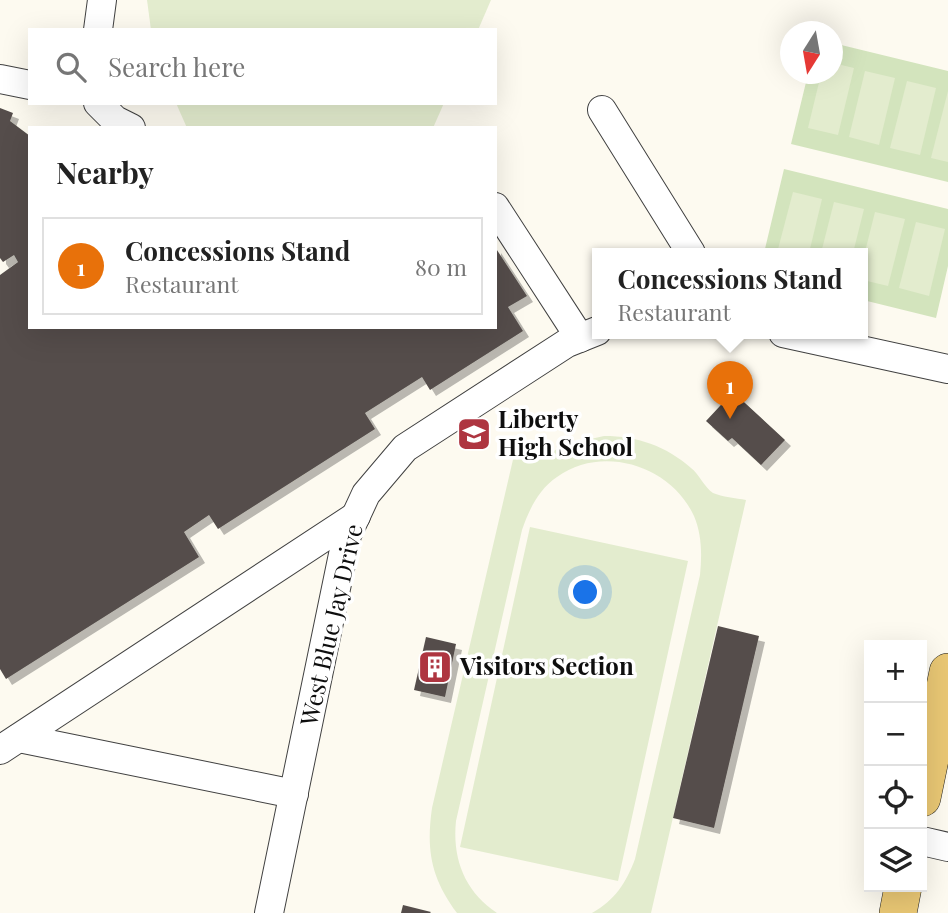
<!DOCTYPE html>
<html lang="en">
<head>
<meta charset="utf-8">
<style>
  :root { --surface:#fff; --page:#f2f2f2; --text:#222; --muted:#767676; --line:#e0e0e0; --accent:#2563eb }
  body { margin:0; font-family:"Playfair Display",serif; background:var(--page); color:var(--text) }
  .controls { position:absolute; right:21px; bottom:21px; display:grid; overflow:hidden; border-radius:0px; box-shadow:0 7px 28px #0002 }
  .controls button { width:63px; height:63px; display:grid; place-items:center; padding:0; border:0; border-bottom:2px solid var(--line); background:var(--surface); color:var(--text); font:35px sans-serif }
  .compass { position:absolute; left:780px; top:21px; width:63px; height:63px; border-radius:50%; background:var(--surface); box-shadow:0 7px 28px #0002; rotate:191deg }
  .you { position:absolute; left:586px; top:593px; width:24px; height:24px; margin:-18px; border:5px solid #fff; border-radius:50%; background:#1a73e8; box-shadow:0 0 0 10px #1a73e833 }
  .badge { display:grid; place-items:center; width:46px; height:46px; border-radius:50%; background:var(--accent); color:#fff; font-size:23px; font-weight:700 }
  .pin { position:absolute; translate:-50% -58px; filter:drop-shadow(0 2px 4px #0008) }
  .pin::after { content:''; position:absolute; top:37px; width:24px; height:21px; background:inherit; clip-path:polygon(0 0,100% 0,50% 100%) }
  .popup { position:absolute; left:592px; top:248px; width:276px; height:91px; box-sizing:border-box; display:grid; place-content:center; border-radius:0px; background:var(--surface); filter:drop-shadow(0 2px 5px #0005); font-size:23px; white-space:nowrap; color:var(--muted) }
  .popup b { font-size:26px; color:var(--text) }
  .popup::after { content:''; position:absolute; left:50%; top:100%; margin-left:-14px; border:14px solid transparent; border-top-color:var(--surface) }
  .list { margin:0; padding:0; list-style:none }
  h2 { display:flex; justify-content:space-between; align-items:center; height:91px; margin:0; padding:0 28px; font-size:30px }
  h2 small { font-size:23px; font-weight:400; color:var(--muted) }
  .list li { display:grid; grid-template-columns:46px 1fr auto; gap:21px; align-items:center; box-sizing:border-box; height:98px; margin:0 14px 14px; padding:0 14px; border:2px solid var(--line); border-radius:0px }
  .list b { display:block; font-size:26px; white-space:nowrap }
  .list p { margin:0; font-size:23px; white-space:nowrap; color:var(--muted) }
  .list em { font-size:23px; font-style:normal; color:var(--muted) }
  .icon { flex:none; width:38px; height:38px; fill:none; stroke:currentColor; stroke-width:2; stroke-linecap:round; stroke-linejoin:round }
  .map { position:relative; flex:none; width:948px; height:913px; overflow:hidden }
  .search { position:absolute; background:var(--surface); box-shadow:0 7px 28px #0002; left:28px; top:28px; width:469px; height:77px; display:flex; align-items:center; gap:18px; box-sizing:border-box; padding:0 24px; border-radius:0px; color:var(--muted); font-size:26px }
  .panel { position:absolute; background:var(--surface); box-shadow:0 7px 28px #0002; left:28px; top:126px; width:469px; height:203px; border-radius:0px }
  .map>svg:first-child { display:block }
  .green { fill:#d3e4bd }
  .pitch { fill:#e3ecce }
  .building { fill:#554e4b; filter:url(#shadow) }
  .lines { fill:none; stroke-linecap:round; stroke-linejoin:round }
  .minor-casing { stroke:#414141; stroke-width:30 }
  .major-casing { stroke:#1f1f1f; stroke-width:38 }
  .minor { stroke:#fff; stroke-width:28 }
  .major { stroke:#e9c774; stroke-width:37 }
  .labels { text-anchor:middle; stroke-width:7; stroke-linejoin:round; paint-order:stroke }
  .poi-label { font-size:24px; font-weight:bold; fill:#0e0e0e; stroke:#fff; text-anchor:start }
  .street-label { font-size:24px; fill:#0e0e0e; stroke:#fff }
</style>
</head>
<body>
<div class="map">
<svg width="948" height="913" viewBox="0 0 948 913">
  <defs>
    <filter id="shadow"><feDropShadow dx="6" dy="6" stdDeviation="0" flood-color="#0004"/></filter>
  </defs>
  <rect width="100%" height="100%" fill="#fdfaf0"/>
  <g class="green">
    <path d="M833,43l115,28v111l-157,-38 17,-70h24z"/>
    <path d="M784,169l164,40v57l-12,52 -73,-18v-47h-99z"/>
  </g>
  <g class="pitch">
    <path d="M147,0h344l-13,30h-327z"/>
    <path d="M833,63l21,5 -16,67 -30,-7 13,-54h11z"/>
    <path d="M865,71l30,7 -16,67 -30,-8z"/>
    <path d="M907,81l29,7 -16,67 -30,-7z"/>
    <path d="M948,91v71l-17,-4z"/>
    <path d="M176,103h268l-11,25h-246z"/>
    <path d="M793,192l29,7 -13,54h-32z"/>
    <path d="M834,202l30,7 -11,44h-32z"/>
    <path d="M875,212l30,7 -17,67 -25,-6v-20z"/>
    <path d="M916,222l29,7 -16,67 -30,-8z"/>
    <path d="M604,436c33,0 62,10 87,32 8,6 14,20 22,25 9,4 23,5 33,7l-95,413h-59c23,-13 34,-30 43,-54l65,-284c2,-20 2,-40 -6,-59 -23,-50 -91,-72 -137,-39 -19,13 -28,33 -35,53l-66,291c-4,38 9,71 41,92h-40c-26,-35 -31,-63 -25,-105l83,-357 25,5v3l24,-14z"/>
    <path d="M530,527l158,34 -70,320 -158,-34z"/>
  </g>
  <g class="building">
    <path d="M0,108l13,5 -3,8 20,15v191h465v-80l32,49 -19,11 15,24 -93,59 -8,-13 -57,36 10,16 -157,100 -9,-14 -25,17 15,25 -193,122 -6,-10v-394l18,-13 -4,-7 -11,7 -3,-4z"/>
    <path d="M733,392l52,48 -24,25 -29,-27 -4,3 -22,-20z"/>
    <path d="M718,626l41,10 -45,192 -41,-10z"/>
    <path d="M426,637l30,7 -11,53 -31,-7z"/>
    <path d="M403,905l28,7 -1,1h-29z"/>
  </g>
  <g class="lines">
    <g class="minor-casing">
      <g id="minor">
        <path d="M98,30l4,-30"/>
        <path d="M0,79l30,6"/>
        <path d="M98,103l17,17 16,8"/>
        <path d="M602,110l89,143"/>
        <path d="M495,207l85,131"/>
        <path d="M783,333l165,36"/>
        <path d="M19,738l275,56"/>
        <path d="M0,750l356,-234"/>
        <path d="M922,841l26,6"/>
        <path d="M269,913l78,-378 19,-41 39,-46 162,-105 30,-12"/>
      </g>
    </g>
    <g class="major-casing">
      <g id="major">
        <path d="M922,798l26,-126"/>
        <path d="M898,913l5,-26"/>
      </g>
    </g>
    <use href="#minor" class="minor"/>
    <use href="#major" class="major"/>
  </g>
  <defs>
    <g id="school-square" transform="scale(1.75)"><rect x="-9" y="-9" width="18" height="18" rx="4" fill="#ae3540" stroke="#fff"/><path d="M0-5L7-2L0 1L-7-2ZM-4 1L0 2.5L4 1V4Q0 6-4 4Z" fill="#fff"/></g>
    <g id="building-square" transform="scale(1.75)"><rect x="-9" y="-9" width="18" height="18" rx="4" fill="#ae3540" stroke="#fff"/><path d="M-4-6H4V6H1V3H-1V6H-4ZM-2.5-4.3h1.7v1.8h-1.7ZM.8-4.3h1.7v1.8H.8ZM-2.5-1h1.7V.8h-1.7ZM.8-1h1.7V.8H.8Z" fill="#fff"/></g>
  </defs>
  <g fill-rule="evenodd">
    <use href="#school-square" x="474" y="434"/>
    <use href="#building-square" x="435" y="667"/>
  </g>
  <g class="labels">
    <g class="poi-label">
      <text x="498" y="428">Liberty<tspan x="498" dy="28">High School</tspan></text>
      <text x="460" y="675">Visitors Section</text>
    </g>
    <g class="street-label">
      <text transform="translate(332 625) rotate(-77)" y="8">West Blue Jay Drive</text>
    </g>
  </g>
</svg>
<div class="controls">
<button>+</button>
<button>−</button>
<button><svg class="icon" aria-label="locate" viewBox="0 0 24 24"><circle cx="12" cy="12" r="6"/><path d="M12 2v4M12 18v4M2 12h4M18 12h4"/></svg></button>
<button><svg class="icon" aria-label="layers" viewBox="0 0 24 24"><path d="M12 4l9 5-9 5-9-5zM3 14l9 5 9-5"/></svg></button>
</div>
<svg class="compass" viewBox="-18 -18 36 36"><path d="M0-13l5 13h-10z" fill="#e53935"/><path d="M0 13l5-13h-10z" fill="#767676"/></svg>
<div class="you"></div>
<div class="pin badge" style="left:730px;top:419px;background:#e8710a">1</div>
<div class="popup"><b>Concessions Stand</b>Restaurant</div>
<div class="search"><svg class="icon" aria-label="search" viewBox="0 0 24 24"><circle cx="10" cy="10" r="6"/><path d="M15 15l6 6"/></svg>Search here</div>
<section class="panel">
<h2>Nearby<small></small></h2>
<ul class="list">
<li><span class="badge" style="background:#e8710a">1</span><div><b>Concessions Stand</b><p>Restaurant</p></div><em>80 m</em></li>
</ul>
</section>
</div>
</body>
</html>
